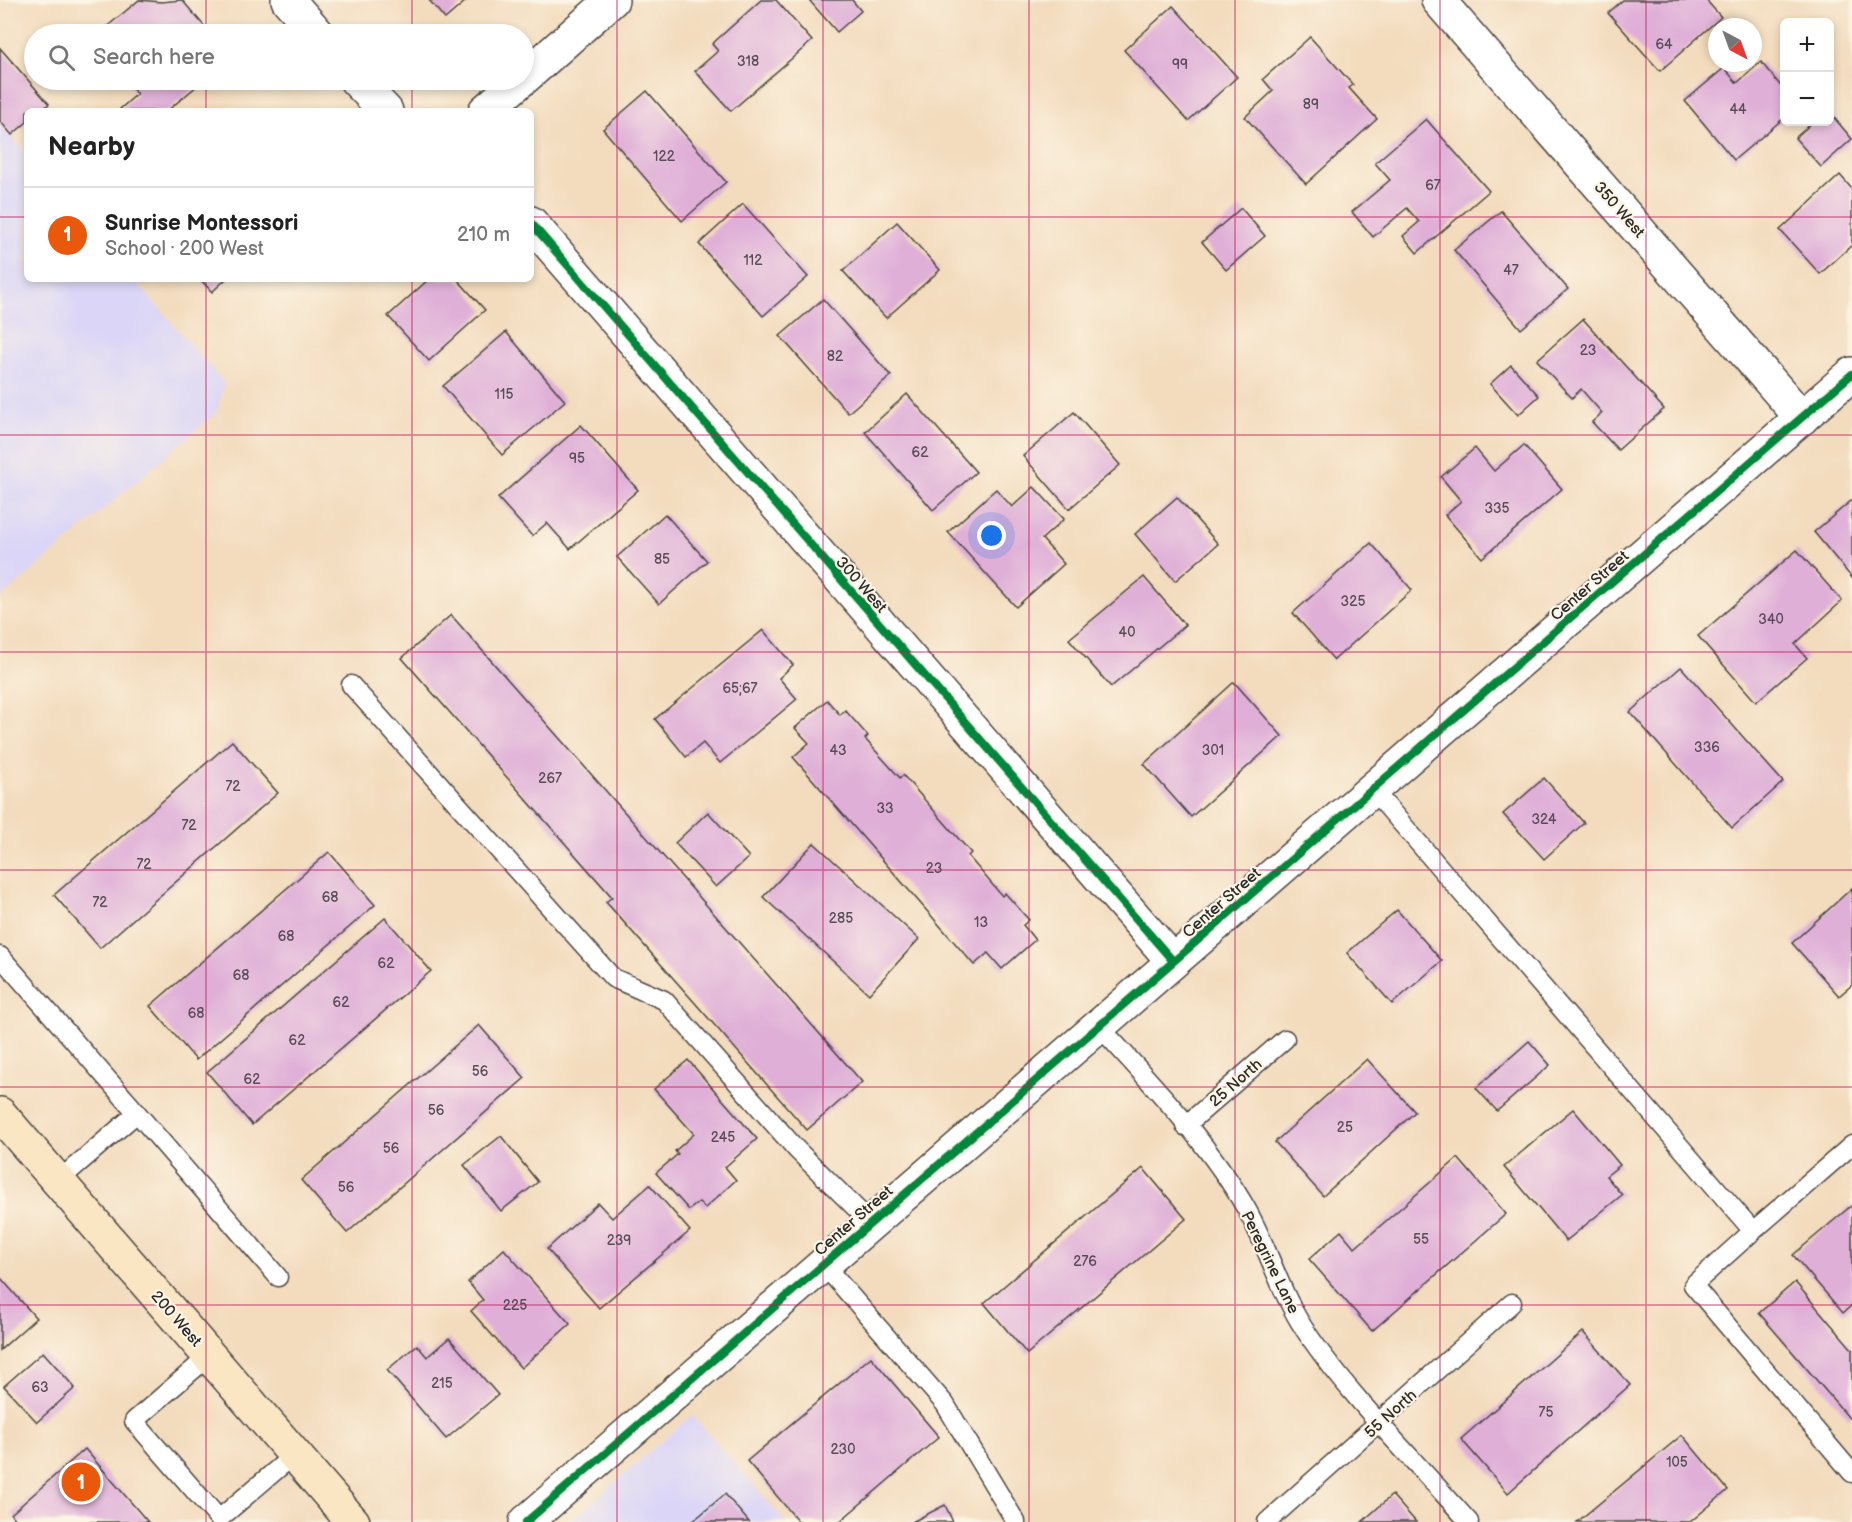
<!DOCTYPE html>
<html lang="en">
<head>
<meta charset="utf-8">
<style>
  :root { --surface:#fff; --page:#f2f2f2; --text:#222; --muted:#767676; --line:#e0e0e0; --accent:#ea580c }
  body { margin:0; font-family:"Balsamiq Sans",sans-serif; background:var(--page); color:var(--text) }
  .controls { position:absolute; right:18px; top:18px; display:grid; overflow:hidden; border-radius:9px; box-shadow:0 3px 9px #0003 }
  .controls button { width:54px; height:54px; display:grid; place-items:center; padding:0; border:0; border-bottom:2px solid var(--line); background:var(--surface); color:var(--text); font:30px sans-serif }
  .compass { position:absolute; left:1708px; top:18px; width:54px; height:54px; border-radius:50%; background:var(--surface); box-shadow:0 3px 9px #0003; rotate:139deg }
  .you { position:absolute; left:992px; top:536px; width:21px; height:21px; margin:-15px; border:4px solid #fff; border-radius:50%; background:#1a73e8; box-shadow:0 0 0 9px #1a73e833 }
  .badge { display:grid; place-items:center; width:39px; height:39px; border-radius:50%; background:var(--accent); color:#fff; font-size:20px; font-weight:700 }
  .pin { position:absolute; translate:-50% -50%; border:3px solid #fff; box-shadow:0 2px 6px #0006 }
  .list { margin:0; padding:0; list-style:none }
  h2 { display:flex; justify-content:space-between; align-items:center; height:78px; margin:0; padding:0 24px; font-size:26px }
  h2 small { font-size:20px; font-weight:400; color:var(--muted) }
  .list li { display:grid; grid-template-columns:39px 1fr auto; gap:18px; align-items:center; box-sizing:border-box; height:96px; padding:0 24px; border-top:2px solid var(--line) }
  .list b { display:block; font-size:22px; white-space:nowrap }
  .list p { margin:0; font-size:20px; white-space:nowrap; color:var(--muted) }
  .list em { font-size:20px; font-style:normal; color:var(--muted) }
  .icon { flex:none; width:33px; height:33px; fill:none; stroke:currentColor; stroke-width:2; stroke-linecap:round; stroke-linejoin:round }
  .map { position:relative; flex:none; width:1852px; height:1522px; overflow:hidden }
  .search { position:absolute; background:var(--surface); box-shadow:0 3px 9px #0003; left:24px; top:24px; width:510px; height:66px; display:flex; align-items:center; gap:15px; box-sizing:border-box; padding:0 21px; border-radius:33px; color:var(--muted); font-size:22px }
  .panel { position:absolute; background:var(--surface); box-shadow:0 3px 9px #0003; left:24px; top:108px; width:510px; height:174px; border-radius:9px }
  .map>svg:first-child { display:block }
  .built { fill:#dbd6f7 }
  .building { fill:#dfafd8 }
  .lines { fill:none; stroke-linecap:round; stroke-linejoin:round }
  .lane-casing { stroke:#494541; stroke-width:21 }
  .street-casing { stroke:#494541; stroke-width:36 }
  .secondary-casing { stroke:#494541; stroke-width:36 }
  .lane { stroke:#fff; stroke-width:18 }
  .street { stroke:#fff; stroke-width:33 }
  .secondary { stroke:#fbe6c4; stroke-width:33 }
  .cycleway-casing { stroke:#fcf5e5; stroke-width:11 }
  .cycleway { stroke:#00873e; stroke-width:8 }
  .grid { fill:none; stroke:#c2185b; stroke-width:1.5; stroke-opacity:0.55 }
  .labels { text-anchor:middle; stroke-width:4.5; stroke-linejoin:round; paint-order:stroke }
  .number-label { font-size:14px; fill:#584c56 }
  .street-label { font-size:16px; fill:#2b2b2b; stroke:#fcf5e5 }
</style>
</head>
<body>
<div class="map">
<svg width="1852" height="1522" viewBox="0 0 1852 1522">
  <rect width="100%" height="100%" fill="#fcf5e5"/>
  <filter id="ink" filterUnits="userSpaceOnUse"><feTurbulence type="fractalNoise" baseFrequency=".0167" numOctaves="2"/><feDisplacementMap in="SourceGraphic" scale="12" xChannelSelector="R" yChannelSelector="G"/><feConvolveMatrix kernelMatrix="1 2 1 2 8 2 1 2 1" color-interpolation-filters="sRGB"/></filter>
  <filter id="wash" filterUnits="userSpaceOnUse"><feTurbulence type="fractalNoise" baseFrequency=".008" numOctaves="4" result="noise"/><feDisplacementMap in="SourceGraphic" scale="24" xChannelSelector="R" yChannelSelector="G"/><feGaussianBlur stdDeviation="1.35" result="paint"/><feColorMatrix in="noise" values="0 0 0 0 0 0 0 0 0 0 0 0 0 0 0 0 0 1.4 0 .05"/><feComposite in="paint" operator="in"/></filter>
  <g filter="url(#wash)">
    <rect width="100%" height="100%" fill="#f3dbbd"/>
    <g class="built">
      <path d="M0,123l27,32v124h107l91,105 -9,29 -216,186z"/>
      <path d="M692,1415l94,107h-216z"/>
    </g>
    <g id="blocks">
      <g class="building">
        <path d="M139,0l22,2 21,-2 29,34h-113z"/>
        <path d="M429,0h38l-22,19z"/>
        <path d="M761,0h15l36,41 -81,70 -36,-40 23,-20 -6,-7z"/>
        <path d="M809,0h43l9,11 -24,21z"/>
        <path d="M1623,0h83l15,17 -61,54 -52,-58z"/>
        <path d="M1173,6l64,71 -49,44 -64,-71z"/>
        <path d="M1310,37l43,48 -4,3 28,31 -71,65 -61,-67 28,-26 -10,-12z"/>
        <path d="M0,48l49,56 -9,7h-13v11l-15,13 -12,-14z"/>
        <path d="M1761,62l23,28v28l-50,42 -49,-59 39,-33 13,15z"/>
        <path d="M125,80h79l-37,31h-46l-1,-2 17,-15z"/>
        <path d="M647,91l79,91 -44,39 -79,-92z"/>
        <path d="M1830,113l22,26 -31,28 -26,-29 18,-16h17z"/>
        <path d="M1426,119l63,72 -72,62 -14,-17 16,-14 -12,-14 -34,29 -21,-25 38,-32 -15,-17z"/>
        <path d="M1840,175l12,14v56l-32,29 -40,-44z"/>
        <path d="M743,204l65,73 -45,39 -64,-72z"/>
        <path d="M1241,208l24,28 -39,34 -24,-28z"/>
        <path d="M1501,211l67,78 -47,40 -67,-79z"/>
        <path d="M897,222l43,48 -54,48 -43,-47z"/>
        <path d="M200,279h26l-14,13z"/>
        <path d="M429,279h28l28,31 -56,51 -41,-45z"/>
        <path d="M823,299l68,77 -43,37 -68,-77z"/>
        <path d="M1583,319l81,90 -46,41 -26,-28 10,-9 -21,-24 -9,9 -35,-38z"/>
        <path d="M506,332l59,69 -63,54 -59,-69z"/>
        <path d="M1511,365l28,31 -21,19 -28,-31z"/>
        <path d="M907,394l69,78 -43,38 -68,-78z"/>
        <path d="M1074,412l46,53 -51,44 -46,-53z"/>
        <path d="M581,425l57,65 -68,59 -23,-26 -15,13 -34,-38z"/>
        <path d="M1524,445l38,44 -80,69 -37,-43 16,-14 -20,-24 34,-29 19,23z"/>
        <path d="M1034,487l30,32 -22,20 22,25 -48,43 -68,-75 48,-43 16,18z"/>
        <path d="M1177,497l41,47 -43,37 -40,-47z"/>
        <path d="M1852,500v78l-38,-46z"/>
        <path d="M665,514l42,47 -48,43 -42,-47z"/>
        <path d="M1371,543l41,47 -78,70 -41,-47z"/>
        <path d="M1797,550l45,51 -47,43 12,14 -51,44 -58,-66z"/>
        <path d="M1144,577l41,48 -74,62 -42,-48z"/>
        <path d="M451,615l411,467 -55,48 -201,-228 6,-5 -210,-239z"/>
        <path d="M763,630l30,35 -14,13 18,21 -77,64 -17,-20 -17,14 -31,-38z"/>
        <path d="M1681,667l102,115 -51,46 -102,-116z"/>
        <path d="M1234,682l48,54 -91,81 -47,-53z"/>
        <path d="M827,700l13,15 5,-5 23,26 -3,3 35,39 3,-3 68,78 -3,3 34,40 3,-3 24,27 -6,5 12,15 -33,29 -14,-16 -14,12 -181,-208 16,-14 -14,-15z"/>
        <path d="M232,741l46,52 -178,155 -46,-53z"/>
        <path d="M1544,778l40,45 -40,36 -41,-45z"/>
        <path d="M708,812l41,45 -33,30 -41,-44z"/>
        <path d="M814,843l105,96 -50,55 -106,-97z"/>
        <path d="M329,852l46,53 -179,155 -46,-54z"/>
        <path d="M1852,888v97l-13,11 -47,-53z"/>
        <path d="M1397,910l45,51 -50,43 -45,-51z"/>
        <path d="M385,918l46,53 -179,154 -45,-53z"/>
        <path d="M479,1025l46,53 -178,155 -46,-53z"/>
        <path d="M1529,1041l21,24 -53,46 -21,-23z"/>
        <path d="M1367,1059l48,53 -92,84 -48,-54z"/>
        <path d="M688,1060l69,79 -32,28 11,13 -31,28 -6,-6 -10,8 -33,-37 22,-19 -3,-3 19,-17 -40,-45z"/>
        <path d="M1573,1109l47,56 -14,11 16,19 -56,46 -62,-74z"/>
        <path d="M501,1136l37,46 -37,29 -37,-46z"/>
        <path d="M1458,1158l48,56 -134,117 -63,-72 32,-28 14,17z"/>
        <path d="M1143,1168l43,51 -159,135 -43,-51z"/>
        <path d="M650,1185l40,46 -91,77 -52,-59 51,-46 14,15z"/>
        <path d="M1852,1205v100l-9,8 -50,-58z"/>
        <path d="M504,1249l66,75 -49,44 -50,-57 12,-11 -15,-18z"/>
        <path d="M0,1277l36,41 -36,32z"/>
        <path d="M1795,1282l57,67v67l-3,2 -90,-105z"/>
        <path d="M1583,1332l47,53 -122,108 -47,-54z"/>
        <path d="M449,1338l49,57 -52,44 -59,-69 30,-25 10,12z"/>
        <path d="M43,1352l32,36 -38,34 -33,-36z"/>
        <path d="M871,1357l68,80 -100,85h-40l-52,-61z"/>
        <path d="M1682,1435l46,55 -38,32h-113z"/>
        <path d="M85,1449l63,73h-130l-7,-8z"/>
        <path d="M725,1494l24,28h-57z"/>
        <path d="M1392,1495l24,27h-54z"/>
        <path d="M945,1505l8,17h-41z"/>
      </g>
    </g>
  </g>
  <g filter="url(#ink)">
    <use href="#blocks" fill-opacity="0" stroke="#494541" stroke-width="1.5"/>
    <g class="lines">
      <g class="lane-casing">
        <g id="lane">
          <path d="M351,685l262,293 51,22 133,150 74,73"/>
          <path d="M1372,789l381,442 99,-86"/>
          <path d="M0,956l137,157"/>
          <path d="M1099,1026c51,56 111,118 148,184 23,41 34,87 62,126 44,64 108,127 160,186"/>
          <path d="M1185,1126l100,-87"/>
          <path d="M58,1181l79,-68 141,164"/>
          <path d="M1753,1231l-60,54 159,188"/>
          <path d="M823,1264l122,140 71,118"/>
          <path d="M209,1356l-75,65 85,98 76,-65"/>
          <path d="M1267,1522l245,-219"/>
        </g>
      </g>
      <g class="street-casing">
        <g id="street">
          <path d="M288,0l30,34"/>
          <path d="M1438,0l364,418"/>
          <path d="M524,78l88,-78"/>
          <path d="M356,80l30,31"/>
          <path d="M485,111l36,-31"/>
          <path d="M531,223l642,738"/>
          <path d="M526,1522l1326,-1148"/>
        </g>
      </g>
      <g class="secondary-casing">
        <path id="secondary" d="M0,1114l353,408"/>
      </g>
      <use href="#lane" class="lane"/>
      <use href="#street" class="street"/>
      <use href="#secondary" class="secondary"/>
      <g class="cycleway-casing">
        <g id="cycleway">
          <path d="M531,223l642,738"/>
          <path d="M526,1522l1326,-1148"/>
        </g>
      </g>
      <use href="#cycleway" class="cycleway"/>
    </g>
  </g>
  <path class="grid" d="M206,0v34M412,0v34M617,0v1522M823,0v1522M1029,0v1522M1235,0v1522M1440,0v1522M1646,0v1522M206,80v31M412,80v31M0,217h27M531,217h1321M206,279v1243M412,279v1243M0,435h1852M0,652h1852M0,870h1852M0,1087h1852M0,1305h1852"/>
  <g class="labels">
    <g class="number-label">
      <text x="1664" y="49">64</text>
      <text x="748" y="66">318</text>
      <text x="1180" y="69">99</text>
      <text x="1311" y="109">89</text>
      <text x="1738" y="114">44</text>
      <text x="664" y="161">122</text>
      <text x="1433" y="190">67</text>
      <text x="753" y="265">112</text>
      <text x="1511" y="275">47</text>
      <text x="1588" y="355">23</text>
      <text x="835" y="361">82</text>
      <text x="504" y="399">115</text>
      <text x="920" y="457">62</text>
      <text x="577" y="463">95</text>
      <text x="1497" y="513">335</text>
      <text x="662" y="564">85</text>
      <text x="1353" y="606">325</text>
      <text x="1771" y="624">340</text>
      <text x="1127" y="637">40</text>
      <text x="740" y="693">65;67</text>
      <text x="1707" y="752">336</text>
      <text x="838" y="755">43</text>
      <text x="1213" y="755">301</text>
      <text x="550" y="783">267</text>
      <text x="233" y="791">72</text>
      <text x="885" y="813">33</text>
      <text x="1544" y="824">324</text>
      <text x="189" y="830">72</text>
      <text x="144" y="869">72</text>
      <text x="934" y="873">23</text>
      <text x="330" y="902">68</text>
      <text x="100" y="907">72</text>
      <text x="841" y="923">285</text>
      <text x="981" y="927">13</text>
      <text x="286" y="941">68</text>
      <text x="386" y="968">62</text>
      <text x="241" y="980">68</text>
      <text x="341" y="1007">62</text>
      <text x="196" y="1018">68</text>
      <text x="297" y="1045">62</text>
      <text x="480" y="1076">56</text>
      <text x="252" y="1084">62</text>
      <text x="436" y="1115">56</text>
      <text x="1345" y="1132">25</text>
      <text x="723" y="1142">245</text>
      <text x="391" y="1153">56</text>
      <text x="346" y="1192">56</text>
      <text x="1421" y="1244">55</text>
      <text x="619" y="1245">239</text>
      <text x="1085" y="1266">276</text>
      <text x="515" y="1310">225</text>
      <text x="442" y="1388">215</text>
      <text x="40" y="1392">63</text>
      <text x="1546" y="1417">75</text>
      <text x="843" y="1454">230</text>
      <text x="1677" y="1467">105</text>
    </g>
    <g class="street-label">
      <text transform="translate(1620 209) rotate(49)" y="6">350 West</text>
      <text transform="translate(862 584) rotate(49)" y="6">300 West</text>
      <text transform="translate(1589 585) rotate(-41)" y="6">Center Street</text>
      <text transform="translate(1221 902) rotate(-41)" y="6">Center Street</text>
      <text transform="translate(1235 1082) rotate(-41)" y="6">25 North</text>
      <text transform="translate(853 1220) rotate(-41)" y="6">Center Street</text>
      <text transform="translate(1271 1262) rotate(64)" y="6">Peregrine Lane</text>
      <text transform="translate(177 1318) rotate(49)" y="6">200 West</text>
      <text transform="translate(1390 1413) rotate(-42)" y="6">55 North</text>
    </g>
  </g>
</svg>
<div class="controls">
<button>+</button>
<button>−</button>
</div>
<svg class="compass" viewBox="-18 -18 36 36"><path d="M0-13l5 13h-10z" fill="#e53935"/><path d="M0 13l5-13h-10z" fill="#767676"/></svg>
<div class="you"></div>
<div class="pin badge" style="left:81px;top:1482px">1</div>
<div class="search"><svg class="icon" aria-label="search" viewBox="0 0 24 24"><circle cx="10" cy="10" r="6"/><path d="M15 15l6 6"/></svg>Search here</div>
<section class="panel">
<h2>Nearby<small></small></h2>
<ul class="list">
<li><span class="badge">1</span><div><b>Sunrise Montessori</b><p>School · 200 West</p></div><em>210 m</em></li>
</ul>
</section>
</div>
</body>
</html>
